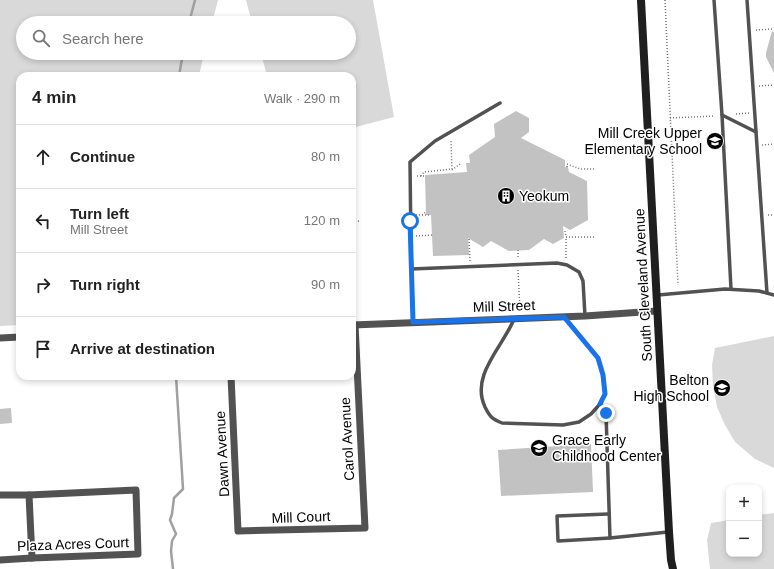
<!DOCTYPE html>
<html lang="en">
<head>
<meta charset="utf-8">
<style>
  :root { --surface:#fff; --page:#f2f2f2; --text:#222; --muted:#767676; --line:#e0e0e0 }
  body { margin:0; font-family:Helvetica,sans-serif; background:var(--page); color:var(--text) }
  .controls { position:absolute; right:12px; bottom:12px; display:grid; overflow:hidden; border-radius:8px; box-shadow:0 2px 6px #0003 }
  .controls button { width:36px; height:36px; display:grid; place-items:center; padding:0; border:0; border-bottom:1px solid var(--line); background:var(--surface); color:var(--text); font:20px sans-serif }
  .stop { position:absolute; width:12px; height:12px; margin:-9px; border:3px solid #1a73e8; border-radius:50%; background:#fff }
  .stop.end { background:#1a73e8; border-color:#fff; box-shadow:0 1px 4px #0008 }
  .list { margin:0; padding:0; list-style:none }
  h2 { display:flex; justify-content:space-between; align-items:center; height:52px; margin:0; padding:0 16px; font-size:17px }
  h2 small { font-size:13px; font-weight:400; color:var(--muted) }
  .list li { display:grid; grid-template-columns:26px 1fr auto; gap:12px; align-items:center; box-sizing:border-box; height:64px; padding:0 16px; border-top:1px solid var(--line) }
  .list b { display:block; font-size:15px; white-space:nowrap }
  .list p { margin:0; font-size:13px; white-space:nowrap; color:var(--muted) }
  .list em { font-size:13px; font-style:normal; color:var(--muted) }
  .icon { flex:none; width:22px; height:22px; fill:none; stroke:currentColor; stroke-width:2; stroke-linecap:round; stroke-linejoin:round }
  .map { position:relative; flex:none; width:774px; height:569px; overflow:hidden }
  .search { position:absolute; background:var(--surface); box-shadow:0 2px 6px #0003; left:16px; top:16px; width:340px; height:44px; display:flex; align-items:center; gap:10px; box-sizing:border-box; padding:0 14px; border-radius:22px; color:var(--muted); font-size:15px }
  .panel { position:absolute; background:var(--surface); box-shadow:0 2px 6px #0003; left:16px; top:72px; width:340px; height:308px; border-radius:12px }
  .map>svg:first-child { display:block }
  .green { fill:#d9d9d9 }
  .lines { fill:none; stroke-linecap:round; stroke-linejoin:round }
  .stream { stroke:#a0a0a0; stroke-width:2.5 }
  .building { fill:#c2c2c2 }
  .path { stroke:#747474; stroke-width:1.5; stroke-dasharray:1 2; stroke-linecap:butt }
  .lane { stroke:#525252; stroke-width:3.5 }
  .street { stroke:#525252; stroke-width:7 }
  .secondary { stroke:#1f1f1f; stroke-width:8 }
  .route { stroke:#1a73e8; stroke-width:5 }
  .labels { text-anchor:middle; stroke-width:3; stroke-linejoin:round; paint-order:stroke }
  .poi-label { font-size:14px; fill:#000; stroke:#fff; text-anchor:end }
  .street-label { font-size:14px; fill:#000; stroke:#fff }
</style>
</head>
<body>
<div class="map">
<svg width="774" height="569" viewBox="0 0 774 569">
  <rect width="100%" height="100%" fill="#fff"/>
  <g class="green">
    <path d="M0,0h218l-6,23h-189v30h181l-5,23h-179v249l-20,1z"/>
    <path d="M246,0h127l21,117 -42,11v-52h-85l-6,-23h88v-30h-97z"/>
    <path d="M774,336v132l-19,-9 -20,-17 -10,-17 -8,-18 -4,-21 -1,-21 3,-17z"/>
    <path d="M774,513v56h-64l-3,-29 4,-17 18,-3v34h30v-39z"/>
  </g>
  <g class="lines">
    <g class="stream">
      <path d="M189,23l6,-23"/>
      <path d="M179,76l4,-23"/>
      <path d="M173,569l-2,-18 1,-10 4,-7 -6,-14 2,-6 2,-16 9,-9 -7,-113"/>
    </g>
  </g>
  <g class="building">
    <path d="M772,31l2,1v41l-8,-16v-4z"/>
    <path d="M516,111l13,7v14l-8,6 44,22v7h3l1,5 18,9 1,39 -18,10 -7,-4 1,12 -11,6 -9,-5 -15,11 -20,1 -18,-10 -8,6 -15,-9 1,17 -36,1 -2,-41h-5l-1,-40 42,-3 -1,-9h4l-1,-8 26,-18 -1,-13z"/>
    <path d="M11,408l1,15 -12,1v-15z"/>
    <path d="M591,444l2,48 -92,4 -3,-46z"/>
  </g>
  <g class="lines">
    <g class="path">
      <path d="M665,0l13,285"/>
      <path d="M756,30l18,-1"/>
      <path d="M759,86l15,-1"/>
      <path d="M736,114l14,-1"/>
      <path d="M670,118l45,-2"/>
      <path d="M762,145l12,-1"/>
      <path d="M567,167v-3l13,5h14"/>
      <path d="M452,170l8,-6"/>
      <path d="M417,176h8"/>
      <path d="M421,176l3,-4 28,-3 -1,-28"/>
      <path d="M416,215h15"/>
      <path d="M422,215l4,-3"/>
      <path d="M768,215h6"/>
      <path d="M352,222l7,-1"/>
      <path d="M565,231l1,6"/>
      <path d="M416,236l16,-1"/>
      <path d="M469,239l1,22"/>
      <path d="M518,250v9"/>
      <path d="M566,258v-21h30"/>
      <path d="M518,270l2,40"/>
    </g>
    <g class="lane">
      <path d="M714,0l8,115 9,174"/>
      <path d="M747,0l20,293"/>
      <path d="M722,115l34,17"/>
      <path d="M411,269l146,-6 10,2 12,7 4,9 2,35"/>
      <path d="M658,295l67,-6 34,2 15,4"/>
      <path d="M514,319c-11,28 -44,56 -29,88 5,10 7,12 17,16l61,2 16,-3 12,-8 9,-10 5,-10 -2,-19 -5,-17 -33,-40"/>
      <path d="M413,322l-2,-75 -1,-85 25,-21 65,-38"/>
      <path d="M600,404l6,9 4,125 58,-6"/>
      <path d="M608,514l-51,2 1,25 52,-3"/>
    </g>
    <g class="street">
      <path d="M352,325l233,-9 72,-5"/>
      <path d="M0,338l20,-1"/>
      <path d="M231,376l7,155 127,-3 -10,-203"/>
      <path d="M0,495h29l107,-5 2,64 -106,4 -32,2"/>
      <path d="M29,495l3,63"/>
    </g>
    <path class="secondary" d="M641,0l28,532 2,28 2,9"/>
  </g>
  <g class="lines">
    <path class="route" d="M410,221l3,101 151,-5 34,41 5,17 2,19 -5,10 6,9"/>
  </g>
  <defs>
    <g id="school-disc" transform="scale(0.9)"><circle r="9.5" fill="#000" stroke="#fff"/><path d="M0-5L7-2L0 1L-7-2ZM-4 1L0 2.5L4 1V4Q0 6-4 4Z" fill="#fff"/></g>
    <g id="building-disc" transform="scale(0.9)"><circle r="9.5" fill="#000" stroke="#fff"/><path d="M-4-6H4V6H1V3H-1V6H-4ZM-2.5-4.3h1.7v1.8h-1.7ZM.8-4.3h1.7v1.8H.8ZM-2.5-1h1.7V.8h-1.7ZM.8-1h1.7V.8H.8Z" fill="#fff"/></g>
  </defs>
  <g fill-rule="evenodd">
    <use href="#school-disc" x="715" y="141"/>
    <use href="#building-disc" x="506" y="196"/>
    <use href="#school-disc" x="722" y="388"/>
    <use href="#school-disc" x="539" y="448"/>
  </g>
  <g class="labels">
    <g class="poi-label">
      <text x="702" y="138">Mill Creek Upper<tspan x="702" dy="16">Elementary School</tspan></text>
      <text x="519" y="201" text-anchor="start">Yeokum</text>
      <text x="709" y="385">Belton<tspan x="709" dy="16">High School</tspan></text>
      <text x="552" y="445" text-anchor="start">Grace Early<tspan x="552" dy="16">Childhood Center</tspan></text>
    </g>
    <g class="street-label">
      <text transform="translate(643 285) rotate(-93)" y="5">South Cleveland Avenue</text>
      <text transform="translate(504 306) rotate(-2)" y="5">Mill Street</text>
      <text transform="translate(347 439) rotate(-93)" y="5">Carol Avenue</text>
      <text transform="translate(222 454) rotate(-93)" y="5">Dawn Avenue</text>
      <text transform="translate(301 517) rotate(-2)" y="5">Mill Court</text>
      <text transform="translate(73 544) rotate(-2)" y="5">Plaza Acres Court</text>
    </g>
  </g>
</svg>
<div class="controls">
<button>+</button>
<button>−</button>
</div>
<div class="stop" style="left:410px;top:221px"></div>
<div class="stop end" style="left:606px;top:413px"></div>
<div class="search"><svg class="icon" aria-label="search" viewBox="0 0 24 24"><circle cx="10" cy="10" r="6"/><path d="M15 15l6 6"/></svg>Search here</div>
<section class="panel">
<h2>4 min<small>Walk · 290 m</small></h2>
<ul class="list">
<li><svg class="icon" aria-label="ahead" viewBox="0 0 24 24"><path d="M12 20V5M6 11l6-6 6 6"/></svg><div><b>Continue</b></div><em>80 m</em></li>
<li><svg class="icon" aria-label="left" viewBox="0 0 24 24"><path d="M17 20v-9H6M10 6l-5 5 5 5"/></svg><div><b>Turn left</b><p>Mill Street</p></div><em>120 m</em></li>
<li><svg class="icon" aria-label="right" viewBox="0 0 24 24"><path d="M7 20v-9h11M14 6l5 5-5 5"/></svg><div><b>Turn right</b></div><em>90 m</em></li>
<li><svg class="icon" aria-label="arrive" viewBox="0 0 24 24"><path d="M6 21V4h12l-3 4 3 4H6"/></svg><div><b>Arrive at destination</b></div></li>
</ul>
</section>
</div>
</body>
</html>
